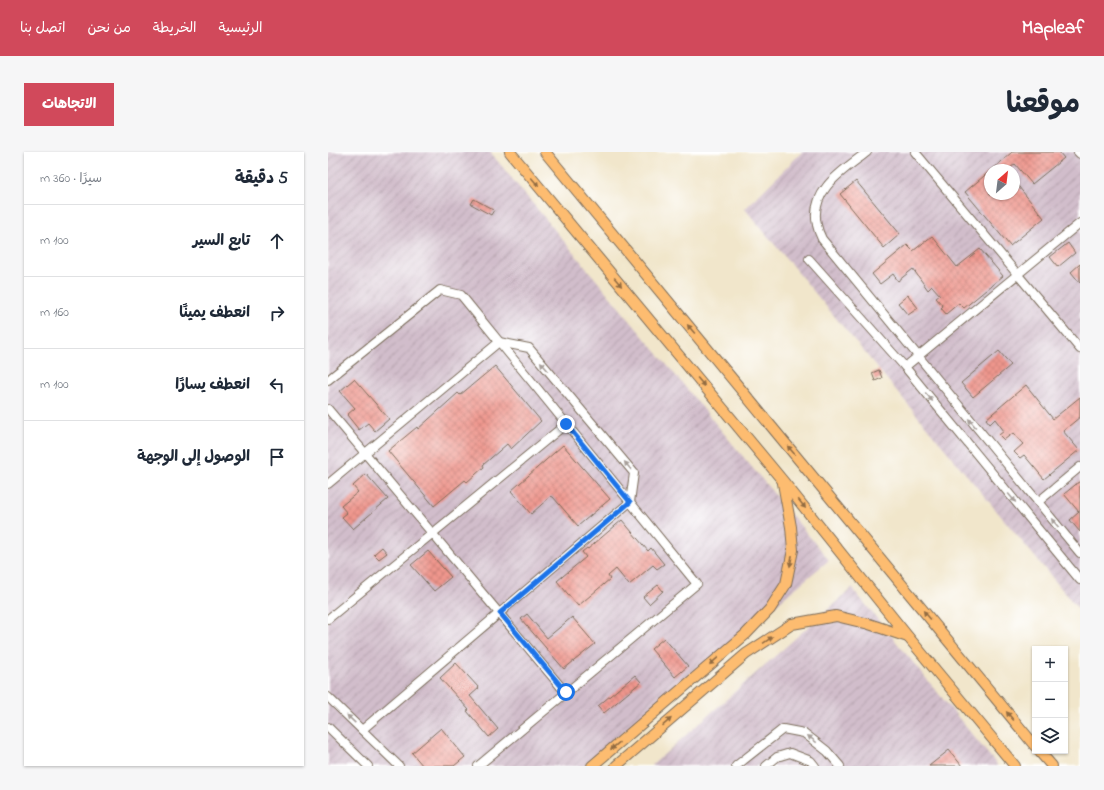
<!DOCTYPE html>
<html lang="ar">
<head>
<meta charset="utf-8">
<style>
  :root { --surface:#fff; --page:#f6f6f7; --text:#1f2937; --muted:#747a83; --line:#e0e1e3; --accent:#d1495b }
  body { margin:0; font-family:"Indie Flower","Playpen Sans Arabic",sans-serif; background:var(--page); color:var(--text); direction:rtl }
  .controls { position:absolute; right:12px; bottom:12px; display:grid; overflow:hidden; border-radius:0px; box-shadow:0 1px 3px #0004 }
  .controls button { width:36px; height:36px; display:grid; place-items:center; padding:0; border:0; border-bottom:1px solid var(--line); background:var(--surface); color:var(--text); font:20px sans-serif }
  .compass { position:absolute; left:656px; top:12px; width:36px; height:36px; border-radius:50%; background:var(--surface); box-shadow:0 1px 3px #0004; rotate:28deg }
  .stop { position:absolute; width:12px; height:12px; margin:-9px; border:3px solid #1a73e8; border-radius:50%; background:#fff }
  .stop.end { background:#1a73e8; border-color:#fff; box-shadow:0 1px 4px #0008 }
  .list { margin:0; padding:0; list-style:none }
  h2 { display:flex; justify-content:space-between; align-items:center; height:52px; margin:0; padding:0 16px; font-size:17px }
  h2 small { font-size:13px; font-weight:400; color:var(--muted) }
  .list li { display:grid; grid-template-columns:26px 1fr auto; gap:12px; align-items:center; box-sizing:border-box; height:72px; padding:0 16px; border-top:1px solid var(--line) }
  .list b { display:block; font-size:15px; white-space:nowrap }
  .list em { font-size:13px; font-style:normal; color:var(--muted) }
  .icon { flex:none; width:22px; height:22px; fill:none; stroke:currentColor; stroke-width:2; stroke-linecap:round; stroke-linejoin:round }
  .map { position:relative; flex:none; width:752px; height:614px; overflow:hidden; direction:ltr; border-radius:0px }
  header { display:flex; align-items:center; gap:24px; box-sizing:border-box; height:56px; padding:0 20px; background:var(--accent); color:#fff }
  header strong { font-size:19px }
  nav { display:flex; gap:22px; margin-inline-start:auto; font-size:14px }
  .intro { display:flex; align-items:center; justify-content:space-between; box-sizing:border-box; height:96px; padding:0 24px }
  h1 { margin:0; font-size:28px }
  .button { padding:10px 18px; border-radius:0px; background:var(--accent); color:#fff; font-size:14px; font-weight:700 }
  main { display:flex; gap:24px; padding:0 24px }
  aside { flex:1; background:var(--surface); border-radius:0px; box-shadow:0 1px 3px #0004 }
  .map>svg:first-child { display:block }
  .industrial { fill:url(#industrial-furrows); fill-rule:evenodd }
  .building { fill:url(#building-cross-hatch) }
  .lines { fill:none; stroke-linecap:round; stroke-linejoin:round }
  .minor-casing { stroke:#7b6c5b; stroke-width:10 }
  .major-casing { stroke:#7b6c5b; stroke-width:12 }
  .minor { stroke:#fff; stroke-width:8 }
  .major { stroke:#fdbc70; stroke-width:10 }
  .oneway { fill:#926c43 }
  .oneway2 { fill:#a79f9a }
  .route { stroke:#1a73e8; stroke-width:5 }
</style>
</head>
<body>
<header>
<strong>Mapleaf</strong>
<nav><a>الرئيسية</a><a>الخريطة</a><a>من نحن</a><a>اتصل بنا</a></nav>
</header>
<div class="intro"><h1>موقعنا</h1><a class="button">الاتجاهات</a></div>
<main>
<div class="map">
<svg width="752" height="614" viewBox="0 0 752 614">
  <defs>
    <pattern id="industrial-furrows" width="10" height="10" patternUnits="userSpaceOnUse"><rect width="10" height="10" fill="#d1bdcb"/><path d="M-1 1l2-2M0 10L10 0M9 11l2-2" fill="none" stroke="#ab9aa4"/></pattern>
    <pattern id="building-cross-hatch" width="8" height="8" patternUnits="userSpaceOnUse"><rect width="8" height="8" fill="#ef968d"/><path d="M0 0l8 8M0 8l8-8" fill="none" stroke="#c37b73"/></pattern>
  </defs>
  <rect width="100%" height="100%" fill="#fff"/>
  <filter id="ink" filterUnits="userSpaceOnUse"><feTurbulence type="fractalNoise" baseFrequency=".025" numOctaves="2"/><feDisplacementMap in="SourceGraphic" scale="8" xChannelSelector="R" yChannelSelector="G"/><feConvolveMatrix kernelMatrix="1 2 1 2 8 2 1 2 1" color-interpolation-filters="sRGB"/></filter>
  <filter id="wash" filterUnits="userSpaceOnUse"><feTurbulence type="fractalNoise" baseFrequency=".012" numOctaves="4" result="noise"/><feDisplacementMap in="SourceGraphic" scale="16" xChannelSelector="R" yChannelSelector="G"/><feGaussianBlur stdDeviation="0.9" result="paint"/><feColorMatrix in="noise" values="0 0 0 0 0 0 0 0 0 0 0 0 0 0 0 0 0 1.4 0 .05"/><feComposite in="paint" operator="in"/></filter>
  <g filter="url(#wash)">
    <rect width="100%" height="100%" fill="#f1e6cb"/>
    <g class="industrial">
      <path d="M0,0h162l339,408 -245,206h-256z"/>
      <path d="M474,0h278v459l-335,-402zM662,18h24v24h-24z"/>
      <path d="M524,436l146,178h-347z"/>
    </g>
    <g id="blocks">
      <g class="building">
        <path d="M684,0h47l5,6 -32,26 -17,-20 -7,6h-16z"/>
        <path d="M662,19v23h24v-13l30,37 -34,28 -45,-54z"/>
        <path d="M528,29l44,53 -16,14 -44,-54z"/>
        <path d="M146,47l20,11 -3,5 -20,-11z"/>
        <path d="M604,84l25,31 23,-18 23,27 -39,32 -5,-5 -13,11 -5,-6 2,-2 -7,-8 4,-3 -8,-9 -4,4 -15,-21 -15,12 -5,-7 -13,10 -8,-10 35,-29 6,6z"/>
        <path d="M740,91l7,10 -17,14 -8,-10z"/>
        <path d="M752,112v19l-9,-11z"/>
        <path d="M580,143l10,13 -10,7 -10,-12z"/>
        <path d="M671,199l12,14 -38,32 -12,-14z"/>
        <path d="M167,214l46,55 -30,28 -4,-5 -24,21 1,2 -17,15 -2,-2 -31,26 -46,-55 29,-24 1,2 40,-36 2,2z"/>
        <path d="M551,218l3,8 -7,3 -3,-8z"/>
        <path d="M26,227l35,40 -14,12 -7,-8 -9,7 -12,-15 8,-7 -15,-17z"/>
        <path d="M698,233l27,34 27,-22v20l-17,14 16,19 -35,29 -20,-24 -4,3 -6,-6 9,-8 -10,-11 -9,7 -5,-5 5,-4 -9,-12 -5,5 -4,-5z"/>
        <path d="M235,293l47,54 -32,27 -25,-29 -2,-1 -20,18 -20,-23z"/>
        <path d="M38,322l22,25 -35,30 -11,-12 5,-4 -6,-7 17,-14 -5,-6z"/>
        <path d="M752,329v51l-10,-12 9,-8 -15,-18z"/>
        <path d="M294,368l26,31 3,-3 13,16 -7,5 -4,-4 -24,20 -13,-16 -8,7 2,3 -32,27 -21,-25 29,-24 -4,-5 5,-4 1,1z"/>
        <path d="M54,395l5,6 -8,6 -5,-5z"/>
        <path d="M100,399l23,26 -17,14 -23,-26z"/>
        <path d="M330,433l5,6 -14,13 -6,-7z"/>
        <path d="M199,462l20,24 25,-21 23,27 -31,25 -43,-50z"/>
        <path d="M336,486l24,28 -13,11 -24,-28z"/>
        <path d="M128,511l23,25 -9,8 28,33 -9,8 -22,-26 2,-1 -29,-32z"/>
        <path d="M307,523l6,7 -37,31 -6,-7z"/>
        <path d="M113,576l24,29 -11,9h-31l-11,-13z"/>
        <path d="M621,598l13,16h-33z"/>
      </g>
    </g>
  </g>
  <g filter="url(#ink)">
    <use href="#blocks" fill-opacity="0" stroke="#7b6c5b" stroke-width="1"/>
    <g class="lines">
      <g class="minor-casing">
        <g id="minor">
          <path d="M539,0c-23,18 -58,38 -50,73 1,5 3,10 5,14l258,314"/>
          <path d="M587,0l165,197"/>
          <path d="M750,0l2,2"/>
          <path d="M481,107l96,108 175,213"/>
          <path d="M577,215l175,-144"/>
          <path d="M0,228l112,-90 21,5 236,289 -219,182"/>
          <path d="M0,257l238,284"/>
          <path d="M0,332l171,-142 30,6 105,125 -4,29 -268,228"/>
          <path d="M710,350l42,-35"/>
          <path d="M0,467l238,-195"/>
          <path d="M0,545l71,69"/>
          <path d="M0,575l40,39"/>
          <path d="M408,614l47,-37 21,4 23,18 13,15"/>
          <path d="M438,614l11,-9 13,-4 21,8 4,5"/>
        </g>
      </g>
      <g class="major-casing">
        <g id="major">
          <path d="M182,0l273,329 126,157 106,128"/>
          <path d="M217,0l490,594"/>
          <path d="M711,599l13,15"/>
          <path d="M264,614l154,-132 24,-25 16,-25 7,-34 -2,-23 -8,-44"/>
          <path d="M288,614l130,-112 46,-30 44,-8 33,8 39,13"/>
        </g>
      </g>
      <use href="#minor" class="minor"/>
      <use href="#major" class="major"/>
    </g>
    <defs><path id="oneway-solid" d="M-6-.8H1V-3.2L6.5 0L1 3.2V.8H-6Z"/></defs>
    <g class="oneway">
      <use href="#oneway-solid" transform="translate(207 30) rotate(50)"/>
      <use href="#oneway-solid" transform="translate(290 130) rotate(50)"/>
      <use href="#oneway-solid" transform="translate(363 177) rotate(-130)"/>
      <use href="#oneway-solid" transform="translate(373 230) rotate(50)"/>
      <use href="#oneway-solid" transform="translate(463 298) rotate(-130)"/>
      <use href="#oneway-solid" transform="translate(474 352) rotate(51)"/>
      <use href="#oneway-solid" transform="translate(463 409) rotate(101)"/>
      <use href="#oneway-solid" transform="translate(599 463) rotate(-130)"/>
      <use href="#oneway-solid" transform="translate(440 488) rotate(-34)"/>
      <use href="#oneway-solid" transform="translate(386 509) rotate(139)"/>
      <use href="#oneway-solid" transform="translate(682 564) rotate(-130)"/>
      <use href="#oneway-solid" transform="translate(339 570) rotate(-41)"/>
      <use href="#oneway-solid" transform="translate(287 594) rotate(139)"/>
    </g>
    <g class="oneway2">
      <use href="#oneway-solid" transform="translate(216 214) rotate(-130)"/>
      <use href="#oneway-solid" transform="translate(601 245) rotate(50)"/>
      <use href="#oneway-solid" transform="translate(644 271) rotate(-130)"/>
      <use href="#oneway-solid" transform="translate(300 314) rotate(-130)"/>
      <use href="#oneway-solid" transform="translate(684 346) rotate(50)"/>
      <use href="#oneway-solid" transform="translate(727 371) rotate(-130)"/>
      <use href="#oneway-solid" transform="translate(23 567) rotate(-136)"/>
      <use href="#oneway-solid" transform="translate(484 587) rotate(-142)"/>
    </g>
  </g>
  <g class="lines" filter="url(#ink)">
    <path class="route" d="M238,540l-66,-79 130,-111 -64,-78"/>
  </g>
</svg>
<div class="controls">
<button>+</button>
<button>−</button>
<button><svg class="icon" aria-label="layers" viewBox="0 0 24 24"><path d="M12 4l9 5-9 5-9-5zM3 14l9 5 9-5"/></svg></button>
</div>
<svg class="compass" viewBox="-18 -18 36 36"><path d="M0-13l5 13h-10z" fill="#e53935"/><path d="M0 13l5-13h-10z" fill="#747a83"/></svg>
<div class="stop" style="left:238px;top:540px"></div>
<div class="stop end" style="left:238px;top:272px"></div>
</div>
<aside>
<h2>5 دقيقة<small>سيرًا · 360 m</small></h2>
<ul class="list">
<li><svg class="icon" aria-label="ahead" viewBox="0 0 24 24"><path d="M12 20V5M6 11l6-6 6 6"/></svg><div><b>تابع السير</b></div><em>100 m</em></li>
<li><svg class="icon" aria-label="right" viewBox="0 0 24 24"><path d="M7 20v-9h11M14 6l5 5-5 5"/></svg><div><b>انعطف يمينًا</b></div><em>160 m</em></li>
<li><svg class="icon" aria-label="left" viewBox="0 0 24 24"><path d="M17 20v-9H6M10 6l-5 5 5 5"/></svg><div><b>انعطف يسارًا</b></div><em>100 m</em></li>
<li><svg class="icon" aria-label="arrive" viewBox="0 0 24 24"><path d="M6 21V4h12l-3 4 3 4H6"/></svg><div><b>الوصول إلى الوجهة</b></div></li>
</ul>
</aside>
</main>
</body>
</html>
